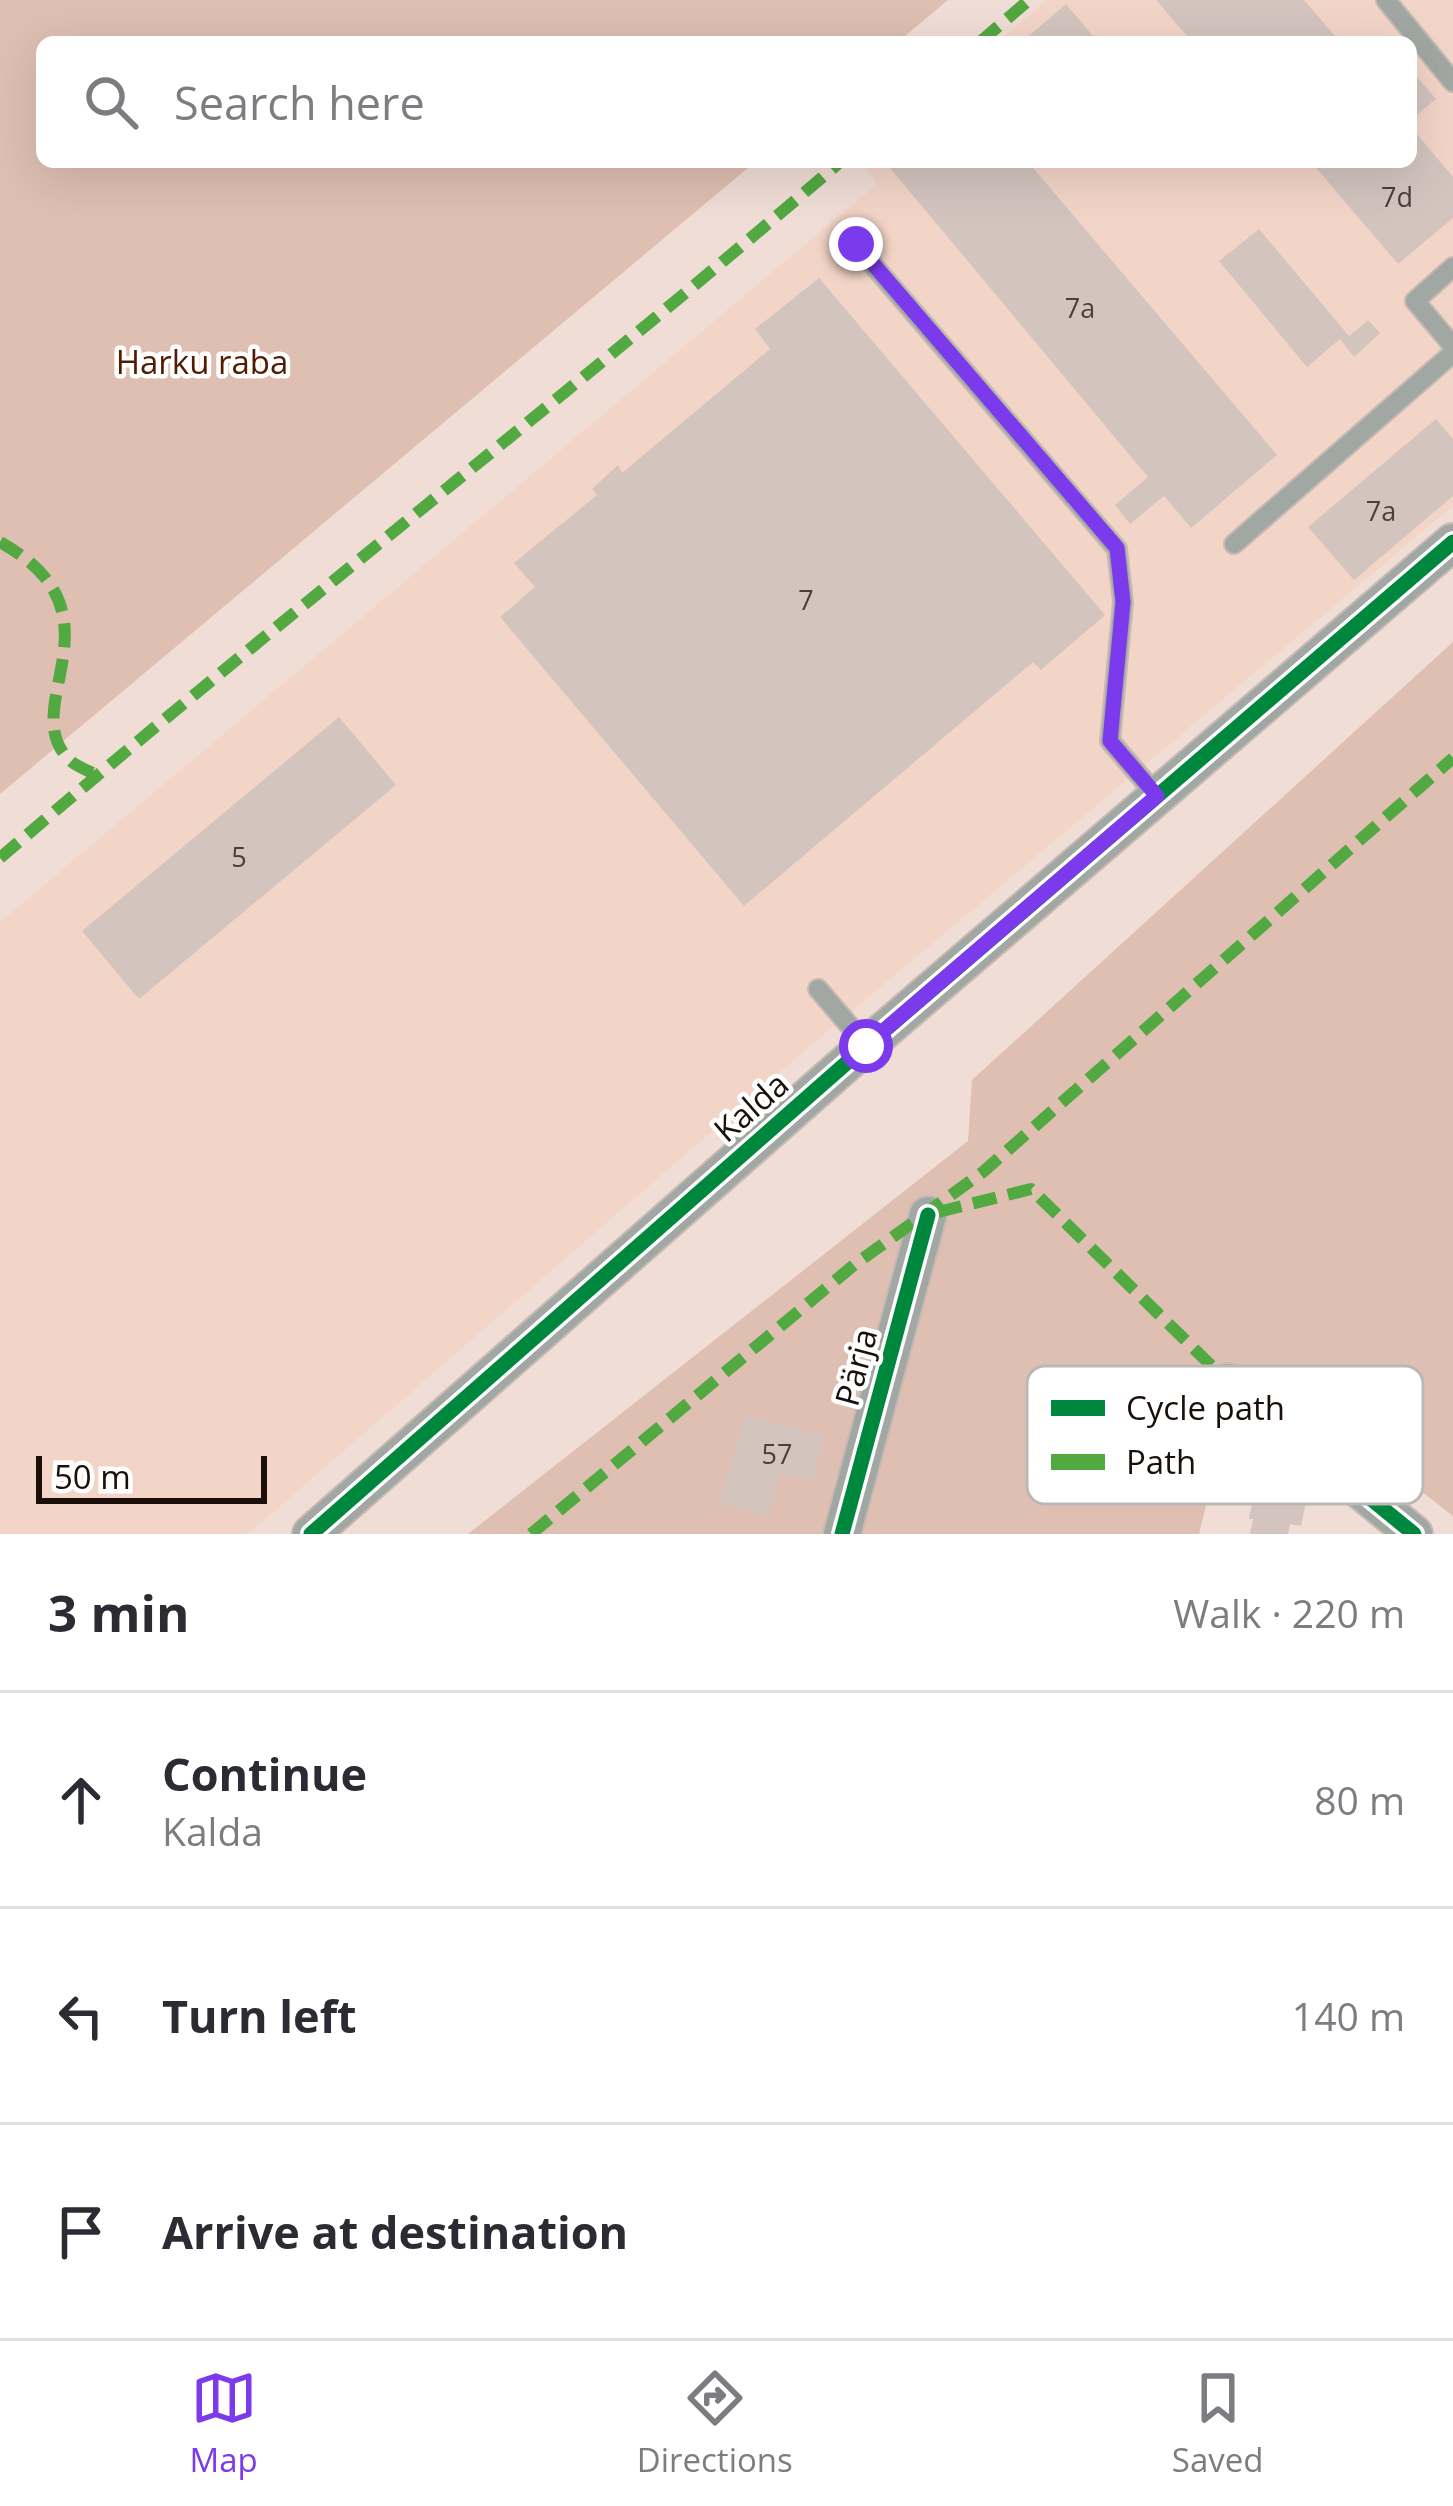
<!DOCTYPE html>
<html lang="en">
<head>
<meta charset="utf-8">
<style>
  :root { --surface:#fff; --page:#f7f7f7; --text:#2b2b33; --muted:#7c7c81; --line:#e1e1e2; --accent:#7c3aed }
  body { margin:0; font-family:"Open Sans",sans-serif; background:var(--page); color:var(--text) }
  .scale { position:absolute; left:36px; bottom:30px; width:231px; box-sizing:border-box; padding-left:12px; border:6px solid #1a0f0a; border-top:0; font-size:33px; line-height:42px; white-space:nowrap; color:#1a0f0a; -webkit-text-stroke:9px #fff; paint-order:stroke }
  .stop { position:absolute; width:36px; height:36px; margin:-27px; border:9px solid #7c3aed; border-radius:50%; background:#fff }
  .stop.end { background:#7c3aed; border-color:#fff; box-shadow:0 3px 12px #0008 }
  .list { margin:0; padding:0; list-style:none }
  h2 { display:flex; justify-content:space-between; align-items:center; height:156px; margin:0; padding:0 48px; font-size:51px }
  h2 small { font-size:39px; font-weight:400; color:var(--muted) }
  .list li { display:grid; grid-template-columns:78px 1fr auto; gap:36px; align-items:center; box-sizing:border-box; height:216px; padding:0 48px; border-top:3px solid var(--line) }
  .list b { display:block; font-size:45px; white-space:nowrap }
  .list p { margin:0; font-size:39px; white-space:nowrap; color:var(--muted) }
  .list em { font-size:39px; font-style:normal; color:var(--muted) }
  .icon { flex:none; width:66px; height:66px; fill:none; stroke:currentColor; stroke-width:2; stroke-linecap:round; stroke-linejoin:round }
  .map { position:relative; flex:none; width:1453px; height:1534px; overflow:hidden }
  .search { position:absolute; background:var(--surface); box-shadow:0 12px 48px #0002; left:36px; right:36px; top:36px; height:132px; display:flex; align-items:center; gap:30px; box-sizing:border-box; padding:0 42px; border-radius:18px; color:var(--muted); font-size:45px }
  .sheet { height:804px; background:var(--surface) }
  nav { display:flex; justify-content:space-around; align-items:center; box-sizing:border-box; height:168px; border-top:3px solid var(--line); background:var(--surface); font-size:33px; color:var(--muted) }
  nav a { display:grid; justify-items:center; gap:6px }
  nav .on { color:var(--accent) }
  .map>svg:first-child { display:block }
  .built { fill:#f3d5c8 }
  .green { fill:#debfb2 }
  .building { fill:#d3c4be }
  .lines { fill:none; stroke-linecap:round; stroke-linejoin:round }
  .lane-casing { stroke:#c7b9b3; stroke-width:22 }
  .street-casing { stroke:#c7b9b3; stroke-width:40 }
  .lane { stroke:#a1a7a3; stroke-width:18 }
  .street { stroke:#a1a7a3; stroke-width:36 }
  .quiet { stroke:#52a841; stroke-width:12; stroke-dasharray:24 12; stroke-linecap:butt }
  .cycleway-casing { stroke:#fff; stroke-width:22 }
  .cycleway { stroke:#00873e; stroke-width:15 }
  .route { stroke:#7c3aed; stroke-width:15 }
  .labels { text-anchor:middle; stroke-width:9; stroke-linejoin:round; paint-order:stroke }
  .number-label { font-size:27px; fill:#4b3f3a }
  .park-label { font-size:33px; fill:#511c00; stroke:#fff }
  .street-label { font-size:33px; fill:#1a0f0a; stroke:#fff }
  .key { fill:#fff; stroke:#bab7b6; stroke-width:3 }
  .key-label { font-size:33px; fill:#1a0f0a }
</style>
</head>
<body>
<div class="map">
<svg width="1453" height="1534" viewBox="0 0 1453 1534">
  <rect width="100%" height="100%" fill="#f0ddd6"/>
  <path class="built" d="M1047,0h406v506l-645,542 -560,486h-248v-612l877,-738 -15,-22h549v-120h-414z"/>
  <g class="green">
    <path d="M0,0h948l-50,42h-856v120h713l-755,632z"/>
    <path d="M1453,642v874l-149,-116 -75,12 -30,122h-731l500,-393 4,-61z"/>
  </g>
  <g class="building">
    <path d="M1156,0h148l36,42h-130l-4,-5 -14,5z"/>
    <path d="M1066,4l32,38h-76z"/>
    <path d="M1411,70l25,29 -25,21z"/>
    <path d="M1411,127l42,50v41l-55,46 -87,-102h100z"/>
    <path d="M885,162h143l249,293 -86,73 -27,-32 -34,28 -15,-19 33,-28z"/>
    <path d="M1259,229l90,107 19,-16 12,13 -26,24 -14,-18 -33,28 -88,-106z"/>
    <path d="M819,278l286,337 -64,55 -8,-8 -289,244 -244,-289 35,-30 -21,-24 83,-68 -5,-6 26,-24 4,8 148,-124 -15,-20z"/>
    <path d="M1436,419l17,20v57l-99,84 -46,-53z"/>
    <path d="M339,717l57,68 -257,214 -57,-68z"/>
    <path d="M745,1415l79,21 -12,46 -32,-8 -11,42 -50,-13z"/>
    <path d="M1256,1482l52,10 -7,34 -11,-2 -2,10h-38l3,-15h-4z"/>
  </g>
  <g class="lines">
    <g class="lane-casing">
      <g id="lane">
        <path d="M1386,0l67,82"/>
        <path d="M855,244l262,305 6,53 -13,139 47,55"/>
        <path d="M1453,267l-38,34 38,45"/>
        <path d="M1234,544l219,-191"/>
        <path d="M818,989l49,57"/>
      </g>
    </g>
    <g class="street-casing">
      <g id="street">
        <path d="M1228,1382l186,152"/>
        <path d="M311,1534l540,-475 602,-517"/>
        <path d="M842,1534l86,-319"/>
      </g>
    </g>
    <use href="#lane" class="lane"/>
    <use href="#street" class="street"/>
    <g class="quiet">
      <path d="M980,42l49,-42"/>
      <path d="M0,542c132,73 11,168 72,220 6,5 17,9 25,13"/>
      <path d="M0,858c276,-237 565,-459 840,-696"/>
      <path d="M938,1212l93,-23 197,193"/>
      <path d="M531,1534l323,-269 129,-93 470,-414"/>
    </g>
    <g class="cycleway-casing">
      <g id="cycleway">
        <path d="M1228,1382l186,152"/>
        <path d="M311,1534l540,-475 602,-517"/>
        <path d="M842,1534l86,-319"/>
      </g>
    </g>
    <use href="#cycleway" class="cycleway"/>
  </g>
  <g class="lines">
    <path class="route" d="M856,244l261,304 6,54 -13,139 47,55 -291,250"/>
  </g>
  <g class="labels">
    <g class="number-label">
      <text x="1397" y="207">7d</text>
      <text x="1080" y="318">7a</text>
      <text x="1381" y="521">7a</text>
      <text x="806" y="610">7</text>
      <text x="239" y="867">5</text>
      <text x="777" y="1464">57</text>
    </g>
    <g class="park-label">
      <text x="202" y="374">Harku raba</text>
    </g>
    <g class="street-label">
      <text transform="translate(751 1107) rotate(-41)" y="12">Kalda</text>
      <text transform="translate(856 1367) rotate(-75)" y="12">Pärja</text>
    </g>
  </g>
  <rect x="1027" y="1366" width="396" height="138" rx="18" class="key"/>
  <rect x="1051" y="1400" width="54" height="16" fill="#00873e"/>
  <rect x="1051" y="1454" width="54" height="16" fill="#52a841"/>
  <g class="key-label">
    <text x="1126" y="1420">Cycle path</text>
    <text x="1126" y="1474">Path</text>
  </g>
</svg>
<div class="scale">50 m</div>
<div class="stop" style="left:866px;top:1046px"></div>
<div class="stop end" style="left:856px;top:244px"></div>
<div class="search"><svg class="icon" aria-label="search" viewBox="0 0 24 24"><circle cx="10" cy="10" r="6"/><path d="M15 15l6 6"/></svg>Search here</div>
</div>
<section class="sheet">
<h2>3 min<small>Walk · 220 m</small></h2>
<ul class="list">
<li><svg class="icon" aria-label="ahead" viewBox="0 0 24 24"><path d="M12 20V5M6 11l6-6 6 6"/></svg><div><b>Continue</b><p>Kalda</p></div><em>80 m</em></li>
<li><svg class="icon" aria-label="left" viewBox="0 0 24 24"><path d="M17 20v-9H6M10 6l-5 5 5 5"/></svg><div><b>Turn left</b></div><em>140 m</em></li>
<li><svg class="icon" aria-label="arrive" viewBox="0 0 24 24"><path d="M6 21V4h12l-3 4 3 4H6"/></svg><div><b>Arrive at destination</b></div></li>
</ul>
</section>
<nav>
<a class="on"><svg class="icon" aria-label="map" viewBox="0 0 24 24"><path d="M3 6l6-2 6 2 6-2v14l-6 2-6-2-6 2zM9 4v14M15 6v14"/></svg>Map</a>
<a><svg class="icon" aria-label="directions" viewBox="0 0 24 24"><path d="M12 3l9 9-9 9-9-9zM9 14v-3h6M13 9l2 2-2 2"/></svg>Directions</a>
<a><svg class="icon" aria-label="saved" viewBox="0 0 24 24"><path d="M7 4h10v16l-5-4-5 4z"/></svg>Saved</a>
</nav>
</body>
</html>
